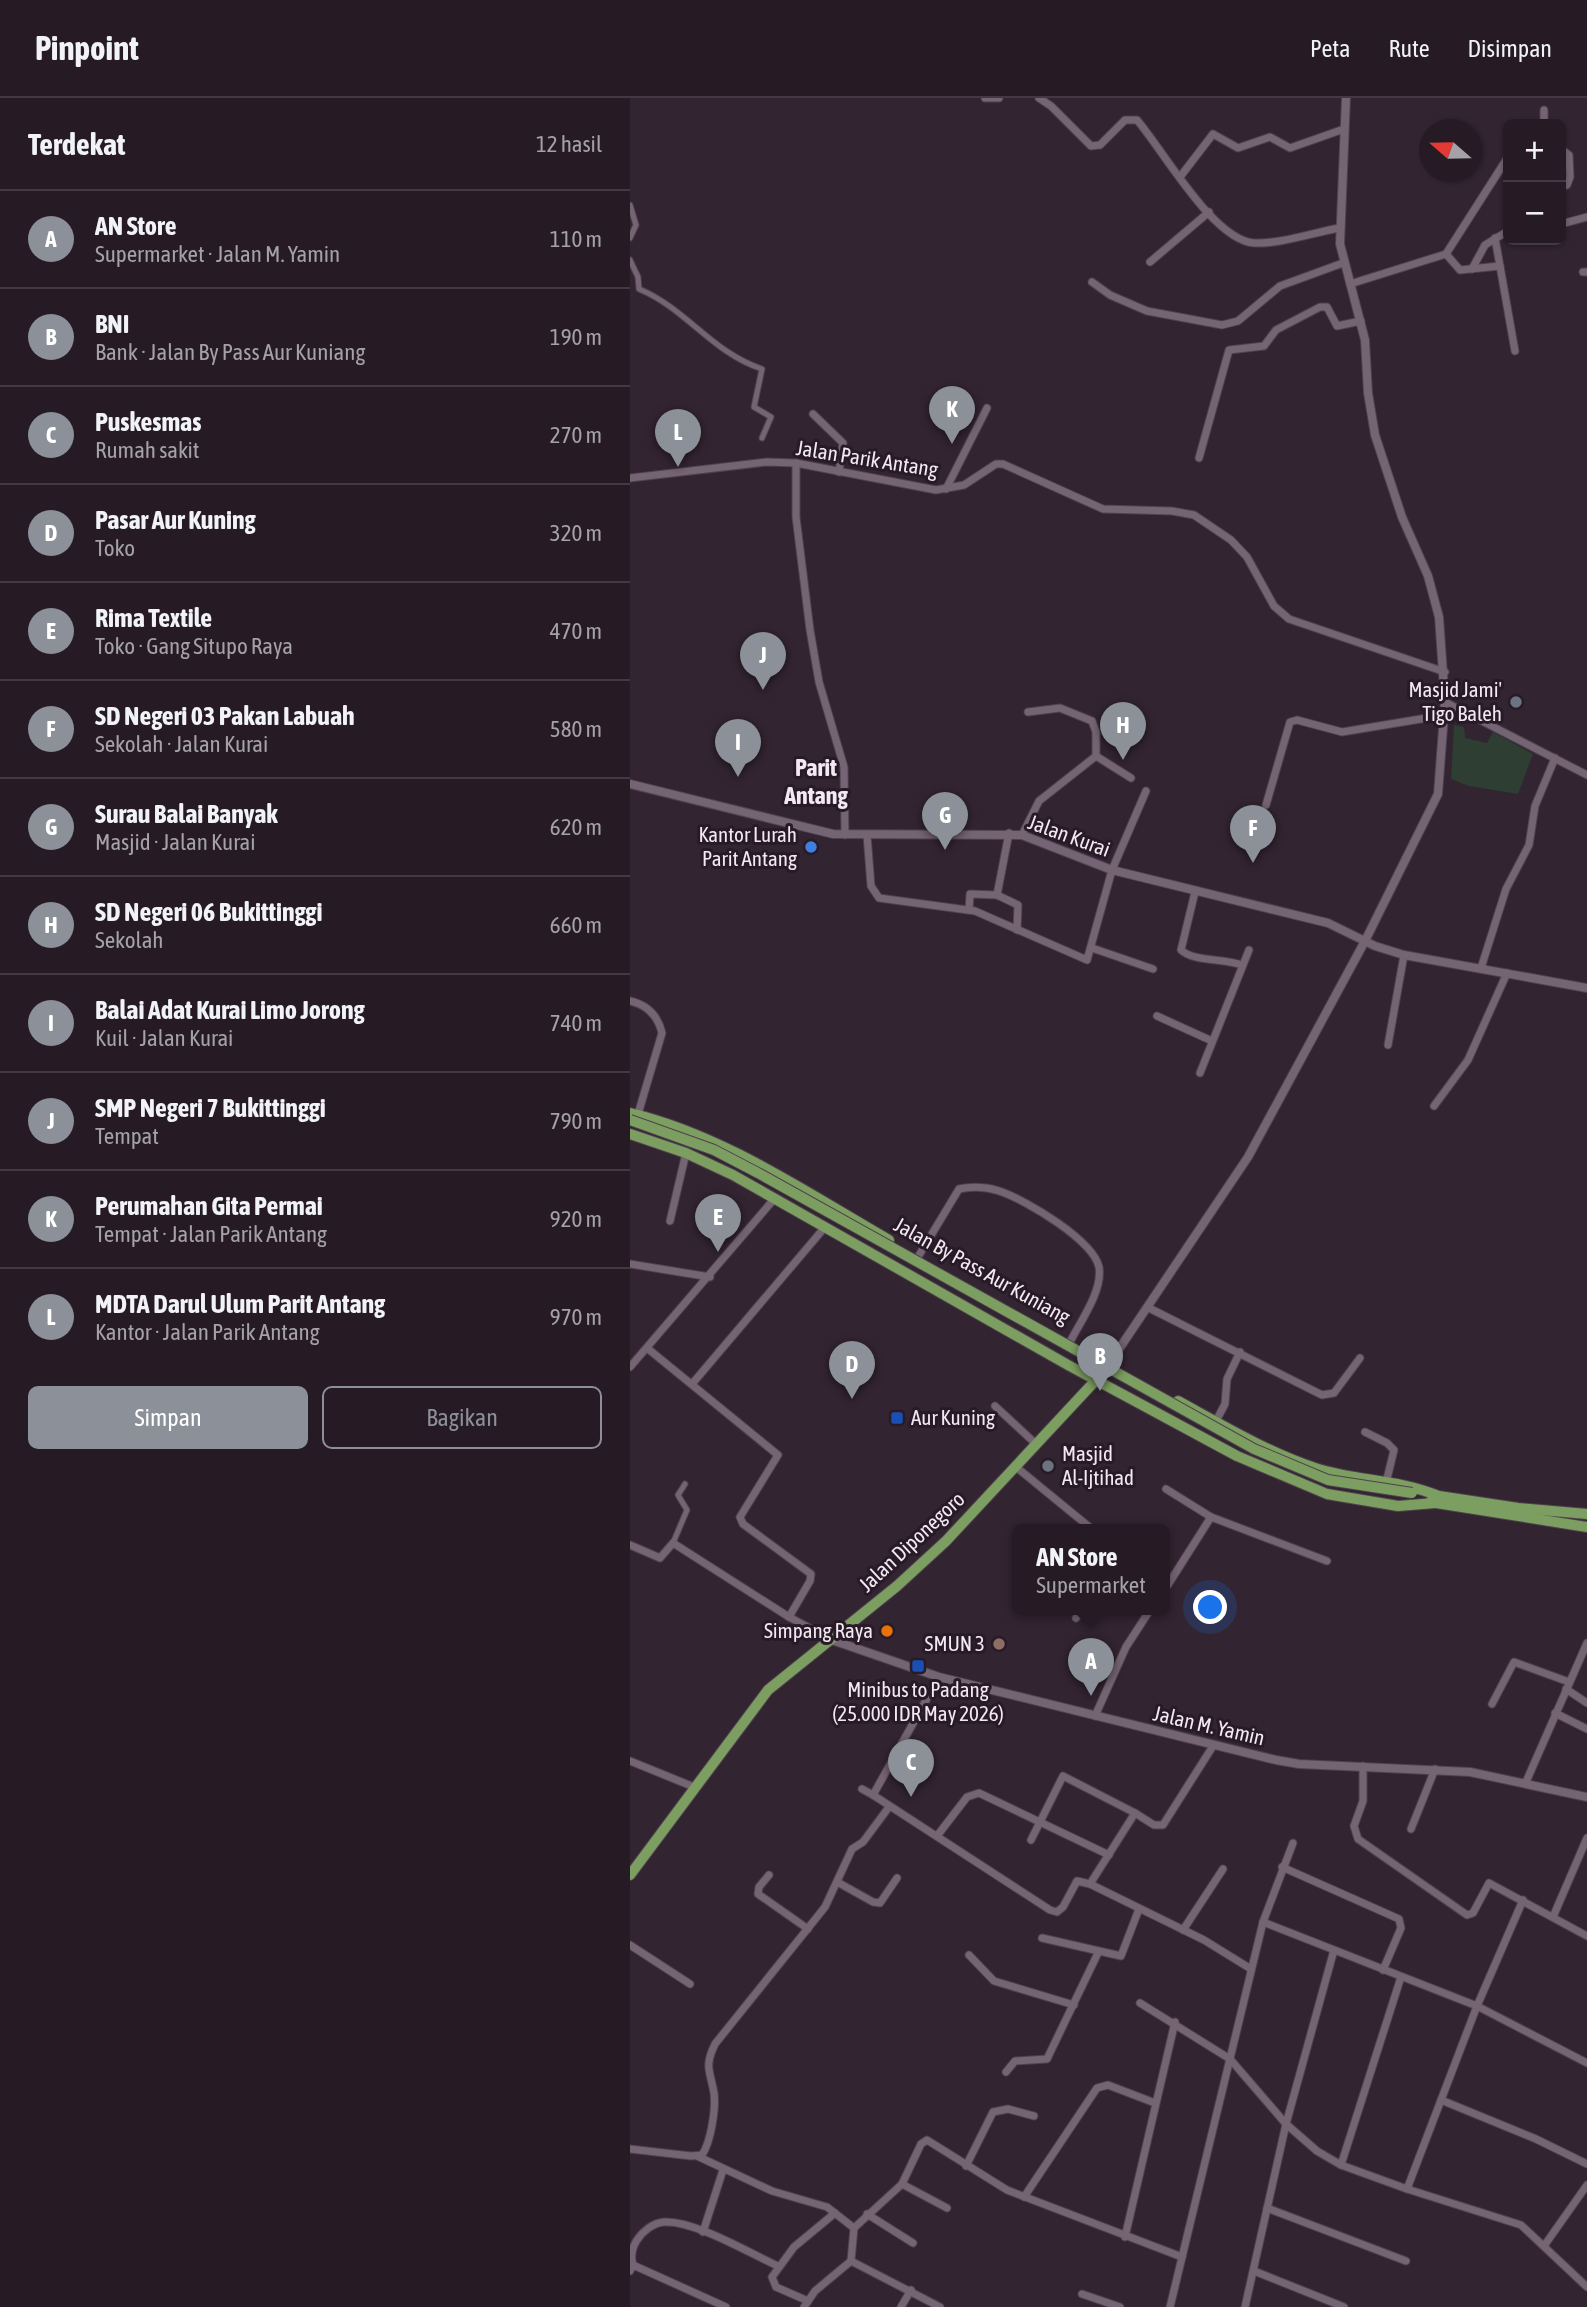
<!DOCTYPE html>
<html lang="id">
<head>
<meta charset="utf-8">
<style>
  :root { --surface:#261b25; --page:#322832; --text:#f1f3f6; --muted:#a4a1a7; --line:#423942; --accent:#8c9099 }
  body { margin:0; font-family:"Asap Condensed",sans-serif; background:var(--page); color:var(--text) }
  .controls { position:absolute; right:21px; top:21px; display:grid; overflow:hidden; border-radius:10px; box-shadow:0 2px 5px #0004 }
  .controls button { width:63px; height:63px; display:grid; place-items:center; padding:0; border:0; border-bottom:2px solid var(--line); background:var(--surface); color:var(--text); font:35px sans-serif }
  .compass { position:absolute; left:789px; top:21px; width:63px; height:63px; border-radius:50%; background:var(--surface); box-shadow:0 2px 5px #0004; rotate:290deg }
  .you { position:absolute; left:581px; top:1510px; width:24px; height:24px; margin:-18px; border:5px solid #fff; border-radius:50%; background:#1a73e8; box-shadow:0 0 0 10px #1a73e833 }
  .badge { display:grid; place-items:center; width:46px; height:46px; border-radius:50%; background:var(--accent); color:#fff; font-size:23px; font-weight:700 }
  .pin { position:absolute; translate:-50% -58px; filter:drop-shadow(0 2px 4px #0008) }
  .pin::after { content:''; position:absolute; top:37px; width:24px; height:21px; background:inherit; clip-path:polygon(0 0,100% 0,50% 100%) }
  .popup { position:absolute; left:382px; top:1426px; width:158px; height:91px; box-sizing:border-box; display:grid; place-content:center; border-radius:10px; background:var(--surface); filter:drop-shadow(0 2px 5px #0005); font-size:23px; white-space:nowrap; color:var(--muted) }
  .popup b { font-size:26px; color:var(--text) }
  .popup::after { content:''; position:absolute; left:50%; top:100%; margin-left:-14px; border:14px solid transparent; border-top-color:var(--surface) }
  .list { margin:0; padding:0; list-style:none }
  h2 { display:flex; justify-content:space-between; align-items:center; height:91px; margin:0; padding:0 28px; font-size:30px }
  h2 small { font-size:23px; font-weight:400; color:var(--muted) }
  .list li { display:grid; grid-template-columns:46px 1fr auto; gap:21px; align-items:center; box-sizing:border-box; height:98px; padding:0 28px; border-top:2px solid var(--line) }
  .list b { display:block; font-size:26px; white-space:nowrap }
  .list p { margin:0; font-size:23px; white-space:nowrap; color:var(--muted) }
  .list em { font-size:23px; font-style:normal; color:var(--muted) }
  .actions { display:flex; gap:14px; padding:21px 28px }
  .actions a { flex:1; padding:16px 0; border:2px solid var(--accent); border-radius:10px; text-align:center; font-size:24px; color:var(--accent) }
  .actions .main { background:var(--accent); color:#fff }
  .map { position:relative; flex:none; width:957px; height:2209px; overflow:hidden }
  header { display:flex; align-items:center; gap:42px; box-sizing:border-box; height:98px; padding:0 35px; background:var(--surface); border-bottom:2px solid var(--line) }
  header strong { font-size:33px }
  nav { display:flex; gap:38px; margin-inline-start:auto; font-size:24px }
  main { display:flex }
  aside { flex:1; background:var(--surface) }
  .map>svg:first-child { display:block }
  .green { fill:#2e3e33 }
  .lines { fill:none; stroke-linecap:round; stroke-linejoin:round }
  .pedestrian-casing { stroke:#4e424d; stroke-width:7 }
  .minor-casing { stroke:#4e424d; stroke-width:9 }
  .tertiary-casing { stroke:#4e424d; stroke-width:10 }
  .trunk-casing { stroke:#4e424d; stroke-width:12 }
  .pedestrian { stroke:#756473; stroke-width:5 }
  .minor { stroke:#756473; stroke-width:7 }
  .tertiary { stroke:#756473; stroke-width:8 }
  .trunk { stroke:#7c9e60; stroke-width:10 }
  .trunk-bridge-casing { stroke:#4e424d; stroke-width:12; stroke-linecap:butt }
  .trunk-bridge { stroke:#7c9e60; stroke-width:10 }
  .worship-dot { fill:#6b7280; stroke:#281a27; stroke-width:2.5 }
  .shop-dot { fill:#3f7fe0; stroke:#281a27; stroke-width:2.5 }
  .transit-dot { fill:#1a4fb4; stroke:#281a27; stroke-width:2.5 }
  .food-dot { fill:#e8710a; stroke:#281a27; stroke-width:2.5 }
  .education-dot { fill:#8d6e63; stroke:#281a27; stroke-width:2.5 }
  .labels { text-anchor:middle; stroke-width:6; stroke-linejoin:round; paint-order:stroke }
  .street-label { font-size:21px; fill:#f3e9f2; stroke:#281a27 }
  .poi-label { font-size:21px; fill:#f3e9f2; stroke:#281a27; text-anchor:end }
  .quarter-label { font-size:24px; font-weight:bold; fill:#f3e9f2; stroke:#281a27 }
</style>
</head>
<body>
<header>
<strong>Pinpoint</strong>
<nav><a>Peta</a><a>Rute</a><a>Disimpan</a></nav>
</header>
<main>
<aside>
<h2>Terdekat<small>12 hasil</small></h2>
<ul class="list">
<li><span class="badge">A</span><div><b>AN Store</b><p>Supermarket · Jalan M. Yamin</p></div><em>110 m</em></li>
<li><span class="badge">B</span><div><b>BNI</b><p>Bank · Jalan By Pass Aur Kuniang</p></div><em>190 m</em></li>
<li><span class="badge">C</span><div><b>Puskesmas</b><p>Rumah sakit</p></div><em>270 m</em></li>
<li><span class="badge">D</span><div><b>Pasar Aur Kuning</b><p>Toko</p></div><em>320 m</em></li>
<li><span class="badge">E</span><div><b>Rima Textile</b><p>Toko · Gang Situpo Raya</p></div><em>470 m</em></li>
<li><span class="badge">F</span><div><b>SD Negeri 03 Pakan Labuah</b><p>Sekolah · Jalan Kurai</p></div><em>580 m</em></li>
<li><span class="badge">G</span><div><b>Surau Balai Banyak</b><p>Masjid · Jalan Kurai</p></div><em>620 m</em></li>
<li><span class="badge">H</span><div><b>SD Negeri 06 Bukittinggi</b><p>Sekolah</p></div><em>660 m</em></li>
<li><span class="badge">I</span><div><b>Balai Adat Kurai Limo Jorong</b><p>Kuil · Jalan Kurai</p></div><em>740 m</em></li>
<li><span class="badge">J</span><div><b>SMP Negeri 7 Bukittinggi</b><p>Tempat</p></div><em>790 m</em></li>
<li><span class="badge">K</span><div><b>Perumahan Gita Permai</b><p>Tempat · Jalan Parik Antang</p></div><em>920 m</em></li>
<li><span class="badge">L</span><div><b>MDTA Darul Ulum Parit Antang</b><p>Kantor · Jalan Parik Antang</p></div><em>970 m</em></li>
</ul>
<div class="actions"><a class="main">Simpan</a><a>Bagikan</a></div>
</aside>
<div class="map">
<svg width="957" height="2209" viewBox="0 0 957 2209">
  <rect width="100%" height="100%" fill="#322431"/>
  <path class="green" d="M824,627l10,2 1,11 22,5 6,-11 40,22 -15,40 -49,-8 -18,-7z"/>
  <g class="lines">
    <g class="pedestrian-casing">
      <g id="pedestrian">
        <path d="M0,107l6,20 -6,13"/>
        <path d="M0,162l8,17 1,12c48,20 72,63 123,80l-8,38 17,10 -9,21"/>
        <path d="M43,1445l14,-33 -9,-15 7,-11"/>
      </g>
    </g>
    <g class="minor-casing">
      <g id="minor">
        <path d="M355,0h14"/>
        <path d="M409,0l12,8 40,40 9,-1 25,-25h12c26,30 76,120 117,123 27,1 58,-10 85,-15"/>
        <path d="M914,12v14"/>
        <path d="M931,51l8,6 1,22 -3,8 -6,2"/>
        <path d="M550,79l33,-43 25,14 32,-11 20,11 54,-19"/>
        <path d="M931,126l26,-7"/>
        <path d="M865,140l20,113"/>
        <path d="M816,156l14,16 40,-4"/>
        <path d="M520,164l59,-50"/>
        <path d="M842,171l13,-24 23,-14"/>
        <path d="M953,174h4"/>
        <path d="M462,184l18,13 37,16 75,14 16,-4 42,-35 63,-23"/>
        <path d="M720,186l96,-30 62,-97"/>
        <path d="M183,316l30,29 -4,29"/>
        <path d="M569,360l30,-108 35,-4 12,-16 44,-23h7l10,19 24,-5"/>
        <path d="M166,365v54l14,113 9,52 25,85 1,68"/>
        <path d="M0,380l137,-16 29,1 140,27 28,-5 32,-21h7l100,45 69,2 22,4 37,25 16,17 27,49 15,13 156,53"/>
        <path d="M316,391l41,-81"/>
        <path d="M815,604l142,73"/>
        <path d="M398,614l32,-4 32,13 4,11v24l35,22"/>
        <path d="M636,707l24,-83 7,-2 45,12 103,-17"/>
        <path d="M237,737l4,51 8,12 96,13 112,49 25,-90 34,-79"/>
        <path d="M392,737l17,-34 57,-45"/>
        <path d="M565,794l-14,58c13,12 41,8 61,15"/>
        <path d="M367,797l12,-62"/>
        <path d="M339,812l1,-16 27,1 21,10 -1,25"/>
        <path d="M462,850l61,21"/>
        <path d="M851,870l25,-79 23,-44 6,-39 20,-48"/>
        <path d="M0,903c17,4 28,15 32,32l-24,81"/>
        <path d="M527,918l55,25"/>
        <path d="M758,947l16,-90"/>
        <path d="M570,975l49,-123"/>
        <path d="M804,1008l34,-46 39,-87"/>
        <path d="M40,1123l16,-68"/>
        <path d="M288,1159l41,-68c13,-3 30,-2 43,3 25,9 91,48 97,75 4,24 -19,55 -29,75"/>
        <path d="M0,1166l80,13"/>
        <path d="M517,1209l175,88 12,-2 26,-35"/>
        <path d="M17,1250l131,107 -38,62 3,7 68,50 -1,7 -21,36"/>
        <path d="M0,1269l145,-169"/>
        <path d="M62,1286l133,-157"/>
        <path d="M365,1308l41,38"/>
        <path d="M586,1323l9,-17 2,-25 13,-27"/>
        <path d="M735,1334l22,11 7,7 -8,33"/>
        <path d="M386,1369l77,63"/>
        <path d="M536,1391l45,28 116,44"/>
        <path d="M0,1447l30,13 13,-15 116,74 43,23"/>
        <path d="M534,1493l47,-74"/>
        <path d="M446,1520l6,-8"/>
        <path d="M936,1591l21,14"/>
        <path d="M862,1606l22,-42 55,20"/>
        <path d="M925,1615l32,16"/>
        <path d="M465,1618l31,-69 24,-37"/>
        <path d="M0,1663l64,26"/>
        <path d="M733,1668v35l-9,25 4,13 109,76 6,-2 16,-30 98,53"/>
        <path d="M896,1684l61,-139"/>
        <path d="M232,1691l11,6 66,-118"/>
        <path d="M243,1697l177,115 7,2 6,-5 14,-26 13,3 114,56 47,29"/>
        <path d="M505,1715l19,12h9l50,-79"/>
        <path d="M781,1731l24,-60"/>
        <path d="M307,1738l30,-39 12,-4 130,62"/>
        <path d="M401,1742l32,-64 72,37 -45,71"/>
        <path d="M652,1769l117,52 2,9 -18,42"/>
        <path d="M139,1777l-10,12 -1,7 50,35"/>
        <path d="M209,1785l34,19 7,1 17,-25"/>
        <path d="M923,1819l34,-79"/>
        <path d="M633,1824l214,84 110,57"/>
        <path d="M553,1832l40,-61"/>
        <path d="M412,1840l79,18 18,-47"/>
        <path d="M0,1847l60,39"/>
        <path d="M339,1857l25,26 80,24"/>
        <path d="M510,1905l90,56 56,65 31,27 24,14 66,24 114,36 66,62"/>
        <path d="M376,1974l9,-11 32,-2 51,-106"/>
        <path d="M811,2002l95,39 51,25"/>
        <path d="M0,2051l61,7 11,-1c9,-13 14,-47 12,-62 -4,-23 -10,-26 1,-49l110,-137 27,-58 11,-7 26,-35"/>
        <path d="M67,2058l75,35 55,16 27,21"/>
        <path d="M711,2067l60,-188"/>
        <path d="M336,2068l27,-54 15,-3 26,7"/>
        <path d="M272,2086l45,24"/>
        <path d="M777,2091l70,-183 46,-106"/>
        <path d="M394,2099l73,-109 11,-3 47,18"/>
        <path d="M637,2110l139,53"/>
        <path d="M237,2116l46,29"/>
        <path d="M73,2134l20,-62"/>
        <path d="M495,2139l50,-215"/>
        <path d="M914,2148l43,-61"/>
        <path d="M221,2163l3,-33 48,-44 19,-40 6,-4 80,50 175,67"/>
        <path d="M3,2167c-3,-9 -1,-17 4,-25 6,-9 16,-17 27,-18 30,-2 85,31 114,44"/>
        <path d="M0,2173l3,-6 93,42"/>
        <path d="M624,2173l90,36"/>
        <path d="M452,2196l38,13"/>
        <path d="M178,2203l-32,-14 -4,-10 22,-30 41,-34"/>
        <path d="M174,2209l11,-16 36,-30 89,46"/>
        <path d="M271,2209l10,-17"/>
        <path d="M540,2209l93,-385 30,-79"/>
        <path d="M615,2209l41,-183 48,-174"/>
      </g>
    </g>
    <g class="tertiary-casing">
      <g id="tertiary">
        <path d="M0,686l203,50 189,1 90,35 216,53 47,23 29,9 183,33"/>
        <path d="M479,1266l139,-207 117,-216 73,-147 7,-92 -6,-85 -11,-41 -26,-59 -27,-82 -7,-42 -3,-53 -25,-96 6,-146"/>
        <path d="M202,1542l107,37 337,83 23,4 171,8 117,25"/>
      </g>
    </g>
    <g class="trunk-casing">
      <g id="trunk">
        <path d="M0,1015c93,22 177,80 259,127"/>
        <path d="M0,1036l56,19 47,22 335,190 169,91 90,38 71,12 37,-3"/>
        <path d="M548,1303c44,24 89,51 137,67 39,13 82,11 121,27"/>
        <path d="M802,1397l86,13 69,6"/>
        <path d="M800,1404l157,25"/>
        <path d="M0,1777l138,-185 129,-104 49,-45 150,-161"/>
      </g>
    </g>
    <use href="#pedestrian" class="pedestrian"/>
    <use href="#minor" class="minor"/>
    <use href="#tertiary" class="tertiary"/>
    <use href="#trunk" class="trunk"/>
    <g class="trunk-bridge-casing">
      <path id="trunk-bridge" d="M0,1022l84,30 44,23 496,276 74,31 84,13"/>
    </g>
    <use href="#trunk-bridge" class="trunk-bridge"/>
  </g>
  <g class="worship-dot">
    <circle cx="886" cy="604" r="7"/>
    <circle cx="418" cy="1368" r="7"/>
  </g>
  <circle class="shop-dot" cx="181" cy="749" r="7"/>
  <g class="transit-dot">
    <rect x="260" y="1313" width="14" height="14" rx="3.5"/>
    <rect x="281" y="1561" width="14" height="14" rx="3.5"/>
  </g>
  <circle class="food-dot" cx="257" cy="1533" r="7"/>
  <circle class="education-dot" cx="369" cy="1546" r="7"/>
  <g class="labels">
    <g class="street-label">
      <text transform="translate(237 361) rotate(9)" y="7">Jalan Parik Antang</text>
      <text transform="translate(439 738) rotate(20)" y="7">Jalan Kurai</text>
      <text transform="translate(352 1173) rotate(29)" y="7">Jalan By Pass Aur Kuniang</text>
      <text transform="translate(282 1444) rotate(-43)" y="7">Jalan Diponegoro</text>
      <text transform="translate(579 1628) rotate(13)" y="7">Jalan M. Yamin</text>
    </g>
    <g class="poi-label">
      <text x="872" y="599">Masjid Jami'<tspan x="872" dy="24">Tigo Baleh</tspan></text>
      <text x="167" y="744">Kantor Lurah<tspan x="167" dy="24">Parit Antang</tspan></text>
      <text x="281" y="1327" text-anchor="start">Aur Kuning</text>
      <text x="432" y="1363" text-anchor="start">Masjid<tspan x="432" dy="24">Al-Ijtihad</tspan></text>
      <text x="243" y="1540">Simpang Raya</text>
      <text x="355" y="1553">SMUN 3</text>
      <text x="288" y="1599" text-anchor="middle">Minibus to Padang<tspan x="288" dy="24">(25.000 IDR May 2026)</tspan></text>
    </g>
    <g class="quarter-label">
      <text x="186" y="678">Parit<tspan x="186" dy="28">Antang</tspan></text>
    </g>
  </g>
</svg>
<div class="controls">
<button>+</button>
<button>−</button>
</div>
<svg class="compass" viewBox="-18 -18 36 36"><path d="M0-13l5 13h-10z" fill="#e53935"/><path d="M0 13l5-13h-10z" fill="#a4a1a7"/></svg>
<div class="you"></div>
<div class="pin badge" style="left:461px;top:1598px">A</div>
<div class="popup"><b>AN Store</b>Supermarket</div>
<div class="pin badge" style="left:470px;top:1293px">B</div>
<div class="pin badge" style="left:281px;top:1699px">C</div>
<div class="pin badge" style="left:222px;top:1301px">D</div>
<div class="pin badge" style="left:88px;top:1154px">E</div>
<div class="pin badge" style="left:623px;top:765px">F</div>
<div class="pin badge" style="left:315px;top:752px">G</div>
<div class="pin badge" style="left:493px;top:662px">H</div>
<div class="pin badge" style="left:108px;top:679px">I</div>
<div class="pin badge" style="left:133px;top:592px">J</div>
<div class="pin badge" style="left:322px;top:346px">K</div>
<div class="pin badge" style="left:48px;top:369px">L</div>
</div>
</main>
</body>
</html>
